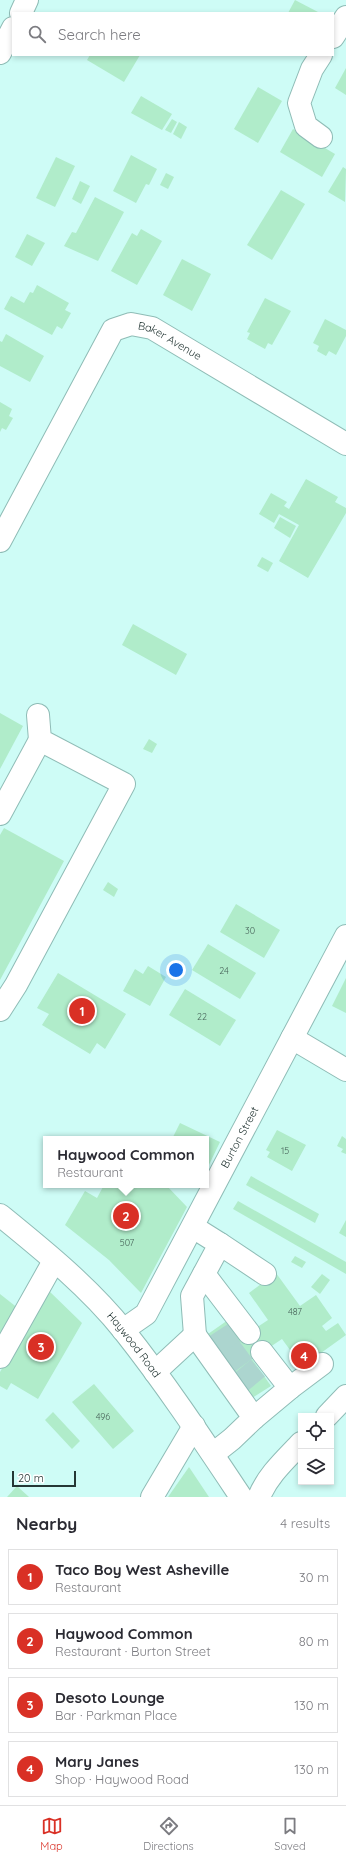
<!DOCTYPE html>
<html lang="en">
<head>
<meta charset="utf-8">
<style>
  :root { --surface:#fff; --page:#f7f7f7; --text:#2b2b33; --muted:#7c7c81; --line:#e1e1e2; --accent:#d93025 }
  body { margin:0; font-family:Quicksand,sans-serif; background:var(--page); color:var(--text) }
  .controls { position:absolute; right:12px; bottom:12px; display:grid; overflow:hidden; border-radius:0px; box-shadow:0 2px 6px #0003 }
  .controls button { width:36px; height:36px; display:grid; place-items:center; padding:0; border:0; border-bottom:1px solid var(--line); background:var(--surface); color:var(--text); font:20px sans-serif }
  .scale { position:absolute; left:12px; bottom:10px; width:64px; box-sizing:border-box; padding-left:4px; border:2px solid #253735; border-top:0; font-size:11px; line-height:14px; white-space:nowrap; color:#253735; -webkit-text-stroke:3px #fff; paint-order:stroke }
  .you { position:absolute; left:176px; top:970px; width:14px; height:14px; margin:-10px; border:3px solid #fff; border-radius:50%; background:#1a73e8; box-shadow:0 0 0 6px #1a73e833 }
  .badge { display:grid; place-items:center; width:26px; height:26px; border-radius:50%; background:var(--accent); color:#fff; font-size:13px; font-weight:700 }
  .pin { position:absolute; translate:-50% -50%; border:2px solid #fff; box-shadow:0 1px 4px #0006 }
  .popup { position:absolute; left:43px; top:1136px; width:166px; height:52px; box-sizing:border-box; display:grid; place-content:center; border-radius:0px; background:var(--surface); filter:drop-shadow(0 1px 3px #0005); font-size:13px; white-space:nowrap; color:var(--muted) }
  .popup b { font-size:15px; color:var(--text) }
  .popup::after { content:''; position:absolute; left:50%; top:100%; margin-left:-8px; border:8px solid transparent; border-top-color:var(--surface) }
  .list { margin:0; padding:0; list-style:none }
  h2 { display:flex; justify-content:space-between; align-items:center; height:52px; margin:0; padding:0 16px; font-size:17px }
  h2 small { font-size:13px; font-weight:400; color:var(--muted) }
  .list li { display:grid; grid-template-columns:26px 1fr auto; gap:12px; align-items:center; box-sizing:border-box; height:56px; margin:0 8px 8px; padding:0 8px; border:1px solid var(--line); border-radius:0px }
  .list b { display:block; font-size:15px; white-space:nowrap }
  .list p { margin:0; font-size:13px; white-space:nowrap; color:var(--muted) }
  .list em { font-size:13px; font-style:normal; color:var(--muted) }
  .icon { flex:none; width:22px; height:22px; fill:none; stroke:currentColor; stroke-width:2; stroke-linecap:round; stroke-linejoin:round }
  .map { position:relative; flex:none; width:346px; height:1497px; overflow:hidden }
  .search { position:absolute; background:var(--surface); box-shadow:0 2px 6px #0003; left:12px; right:12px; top:12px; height:44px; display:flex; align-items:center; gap:10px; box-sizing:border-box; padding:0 14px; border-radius:0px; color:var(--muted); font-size:15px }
  .sheet { height:308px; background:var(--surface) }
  nav { display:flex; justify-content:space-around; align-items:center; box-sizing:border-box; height:56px; border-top:1px solid var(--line); background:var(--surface); font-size:11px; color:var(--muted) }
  nav a { display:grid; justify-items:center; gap:2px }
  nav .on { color:var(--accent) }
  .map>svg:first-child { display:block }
  .building { fill:#b0ecca }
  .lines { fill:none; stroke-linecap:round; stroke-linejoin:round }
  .minor-tunnel { stroke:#acd5cf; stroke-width:22; stroke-dasharray:22 11; stroke-linecap:butt }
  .minor-casing { stroke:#8fbcb6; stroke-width:24 }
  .major-casing { stroke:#8fbcb6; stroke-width:24 }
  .highway-casing { stroke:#8fbcb6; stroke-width:24 }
  .minor { stroke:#fff; stroke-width:22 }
  .major { stroke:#fff; stroke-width:22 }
  .highway { stroke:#fff; stroke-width:22 }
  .labels { text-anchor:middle; stroke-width:4; stroke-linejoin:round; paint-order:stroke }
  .number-label { font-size:9px; fill:#48645a }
  .street-label { font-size:11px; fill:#253735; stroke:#fff }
</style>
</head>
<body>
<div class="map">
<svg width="346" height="1497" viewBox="0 0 346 1497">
  <rect width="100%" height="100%" fill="#cefcf6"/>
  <g class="building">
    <path d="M295,0l23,12v1h-30z"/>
    <path d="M90,55h50l-16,27 -37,-22z"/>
    <path d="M346,68v27l-11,-7z"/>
    <path d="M258,87l24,14 -24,42 -24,-14z"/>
    <path d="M141,96l31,18 -10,16 -31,-17z"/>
    <path d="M172,119l5,3 -6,11 -6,-3z"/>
    <path d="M179,122l8,5 -6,12 -8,-5z"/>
    <path d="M293,129l42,25 -13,23 -42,-25z"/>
    <path d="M131,155l26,14 -8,16 -3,-1 -10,19 -23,-12z"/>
    <path d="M56,157l19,9 -20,41 -19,-9z"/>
    <path d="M343,167l3,2 -1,33 -17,-10z"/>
    <path d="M166,173l8,4 -6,12 -8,-4z"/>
    <path d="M80,181l10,5 -9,18 -9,-5z"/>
    <path d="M281,190l24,14 -33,56 -25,-15z"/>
    <path d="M95,197l29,15 -26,49 -34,-15 8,-14 4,1z"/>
    <path d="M141,229l21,12 -25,44 -26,-14 21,-38 5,3z"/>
    <path d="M27,234l18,9 -13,23 -17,-9z"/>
    <path d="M182,259l29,15 -19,37 -29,-16z"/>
    <path d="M37,285l32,18 -4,7 6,3 -9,16 -5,-3 -5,9 -48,-26 7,-13 13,7 6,-11 3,1z"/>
    <path d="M265,298l26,13 -19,34 -4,-2 -3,6 -18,-10 3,-6 -3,-1z"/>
    <path d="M325,319l21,11v6l-10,19 -7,-4 -3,5 -9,-5 2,-5 -6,-3z"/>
    <path d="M6,334l38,22 -14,26 -30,-16v-25l2,1z"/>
    <path d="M0,402l12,7 -3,7 4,2 -7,12 -4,-2 -2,4z"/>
    <path d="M306,479l32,18 -3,5 11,6v5l-38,65 -29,-17 20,-36 -20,-11 -5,9 -15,-9 12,-21 16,9 -3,4 5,3z"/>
    <path d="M280,517l16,9 -6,12 -16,-10z"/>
    <path d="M262,557l11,6 -5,9 -11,-6z"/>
    <path d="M133,624l54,30 -11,21 -54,-30z"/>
    <path d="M0,713l23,13 -23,43z"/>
    <path d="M149,739l8,5 -5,9 -9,-4z"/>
    <path d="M4,828l60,33 -64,119v-145z"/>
    <path d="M108,882l10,7 -4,8 -11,-7z"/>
    <path d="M236,904l44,26 -16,28 -44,-26z"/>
    <path d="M208,944l48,29 -16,26 -48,-29z"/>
    <path d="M148,966l18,11 -16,29 -27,-15 12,-22 8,5z"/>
    <path d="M58,973l68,41 -21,35 -8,-6 -7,11 -48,-29 7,-11 -12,-6z"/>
    <path d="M346,978v35l-14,-7z"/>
    <path d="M185,989l51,31 -16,26 -51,-31z"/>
    <path d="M180,1123l40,19 -14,29v-32h-34z"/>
    <path d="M277,1130l29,15 -14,26 -25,-14 3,-5 -4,-2z"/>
    <path d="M342,1136l4,3v15l-5,-2 2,-3 -6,-3z"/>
    <path d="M251,1176l68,38 -4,9 -69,-38z"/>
    <path d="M104,1185h62l21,22 -46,86 -32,-33 -44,-35 20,-34 12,7z"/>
    <path d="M238,1201l108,61v12l-113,-65z"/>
    <path d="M346,1220v17l-7,-4z"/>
    <path d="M295,1256l11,6 -4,6 -11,-6z"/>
    <path d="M276,1273l24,33 16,-11 16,23 -10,8 4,5 12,-8 8,12 -39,28 -12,-17 -5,4 -8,-11 -30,20 19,27 -19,12 -44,-64 20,-14 13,18 27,-18 -19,-27z"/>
    <path d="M322,1274l8,6 -10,14 -9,-7z"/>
    <path d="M47,1289l35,34 -44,76 -27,-16 -4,7 -7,-4v-14z"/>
    <path d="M0,1294l19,15 -19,24z"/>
    <path d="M94,1384l40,47 -21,18 -41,-47z"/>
    <path d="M53,1412l27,29 -8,8 -27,-29z"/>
    <path d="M189,1467l20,30h-41z"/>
    <path d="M17,1486l12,11h-22z"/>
  </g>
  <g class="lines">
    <g class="minor-tunnel">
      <path d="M216,1345l20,-13"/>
      <path d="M228,1363l27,-20"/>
      <path d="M241,1382l17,-14"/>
    </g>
    <g class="minor-casing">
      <g id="minor">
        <path d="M21,13l6,-13"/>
        <path d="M333,37l13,-20"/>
        <path d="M0,53l13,-25"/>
        <path d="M321,55l-9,14 -13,34 7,23 15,11"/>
        <path id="s1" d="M0,541l113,-211 18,-6 21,4 194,116"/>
        <path d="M0,814l40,-74"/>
        <path d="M0,1010l16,-25 108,-201 -84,-44 -2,-25"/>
        <path d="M292,1038l54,32"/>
        <path d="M193,1227l27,17 -28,52 3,39"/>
        <path d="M220,1244l45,30"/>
        <path d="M204,1274l45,59"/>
        <path id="s2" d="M123,1330l23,-16 200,-378"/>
        <path d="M0,1357l54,-96"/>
        <path d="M155,1372l40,-37 59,83 -22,21 -19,15"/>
        <path d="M290,1388l32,-24"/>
        <path d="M254,1418l36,-30 -28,-36"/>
        <path d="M152,1497l42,-71"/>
      </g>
    </g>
    <g class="major-casing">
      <g id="major">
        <path id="s3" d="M0,1215c43,35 89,72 124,116 42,53 79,109 117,166"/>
      </g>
    </g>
    <g class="highway-casing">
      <g id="highway">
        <path d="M327,1416l19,-20"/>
        <path d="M259,1497c9,-22 26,-37 42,-54"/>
      </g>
    </g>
    <use href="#minor" class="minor"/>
    <use href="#major" class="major"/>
    <use href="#highway" class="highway"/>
  </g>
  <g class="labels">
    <g class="number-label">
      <text x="250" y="934">30</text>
      <text x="224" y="974">24</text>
      <text x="202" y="1020">22</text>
      <text x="285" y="1154">15</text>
      <text x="127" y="1246">507</text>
      <text x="295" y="1315">487</text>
      <text x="103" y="1420">496</text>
    </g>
    <g class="street-label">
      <text dy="4" stroke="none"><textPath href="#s1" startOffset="301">Baker Avenue</textPath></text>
      <text dy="4" stroke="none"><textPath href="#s2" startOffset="228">Burton Street</textPath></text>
      <text dy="4" stroke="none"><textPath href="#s3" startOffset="187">Haywood Road</textPath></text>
    </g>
  </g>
</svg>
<div class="controls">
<button><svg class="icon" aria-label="locate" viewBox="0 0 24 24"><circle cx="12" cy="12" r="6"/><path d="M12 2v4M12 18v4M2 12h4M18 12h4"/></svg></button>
<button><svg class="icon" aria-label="layers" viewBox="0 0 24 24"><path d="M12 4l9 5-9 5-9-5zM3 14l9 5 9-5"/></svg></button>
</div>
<div class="scale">20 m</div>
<div class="you"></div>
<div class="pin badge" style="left:82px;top:1011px">1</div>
<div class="pin badge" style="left:126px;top:1216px">2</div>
<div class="popup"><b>Haywood Common</b>Restaurant</div>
<div class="pin badge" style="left:41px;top:1347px">3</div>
<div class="pin badge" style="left:304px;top:1356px">4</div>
<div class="search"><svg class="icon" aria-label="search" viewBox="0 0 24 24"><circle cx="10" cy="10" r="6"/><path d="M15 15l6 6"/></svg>Search here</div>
</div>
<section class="sheet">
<h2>Nearby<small>4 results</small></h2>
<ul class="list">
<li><span class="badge">1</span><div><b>Taco Boy West Asheville</b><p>Restaurant</p></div><em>30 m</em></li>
<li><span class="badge">2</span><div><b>Haywood Common</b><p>Restaurant · Burton Street</p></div><em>80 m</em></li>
<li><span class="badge">3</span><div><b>Desoto Lounge</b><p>Bar · Parkman Place</p></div><em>130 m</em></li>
<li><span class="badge">4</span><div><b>Mary Janes</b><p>Shop · Haywood Road</p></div><em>130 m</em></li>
</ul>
</section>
<nav>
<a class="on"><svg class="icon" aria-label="map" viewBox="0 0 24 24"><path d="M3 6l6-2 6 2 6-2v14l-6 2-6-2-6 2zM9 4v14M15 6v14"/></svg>Map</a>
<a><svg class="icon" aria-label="directions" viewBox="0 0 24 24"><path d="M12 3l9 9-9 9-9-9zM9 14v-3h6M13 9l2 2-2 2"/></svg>Directions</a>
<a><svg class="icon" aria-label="saved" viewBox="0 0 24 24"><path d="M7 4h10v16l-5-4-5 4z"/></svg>Saved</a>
</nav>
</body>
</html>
